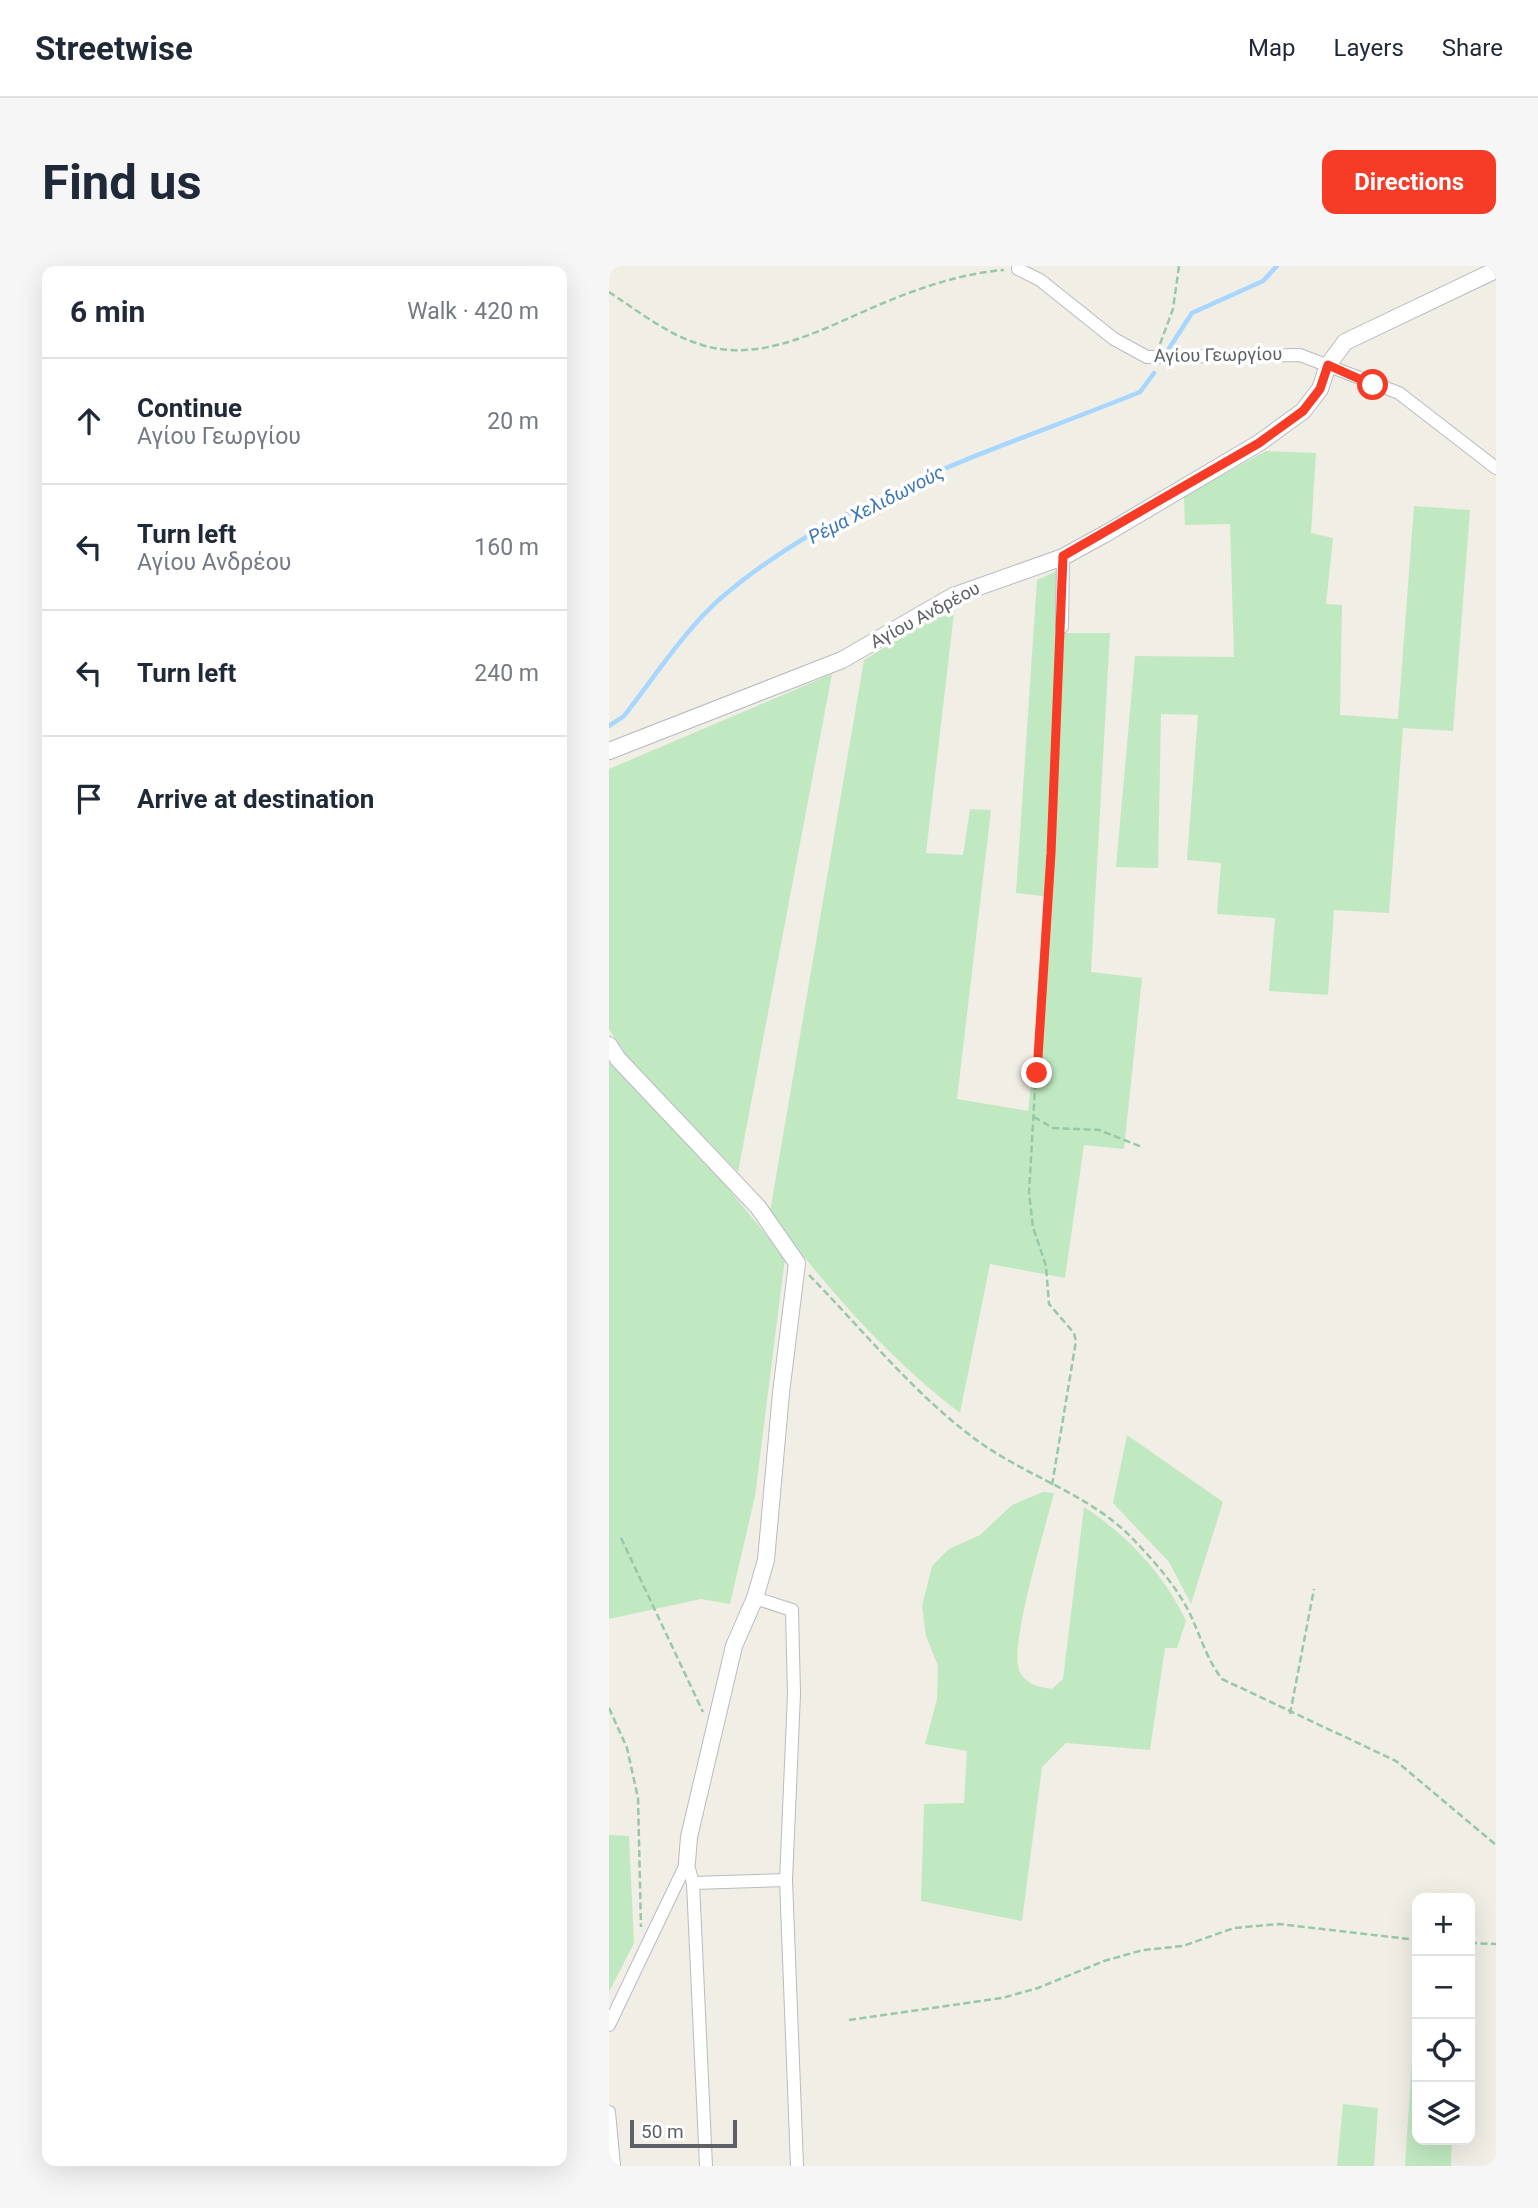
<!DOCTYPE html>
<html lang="en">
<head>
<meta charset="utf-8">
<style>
  :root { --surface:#fff; --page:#f6f6f7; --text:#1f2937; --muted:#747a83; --line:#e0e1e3; --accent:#f63b26 }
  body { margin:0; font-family:Roboto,sans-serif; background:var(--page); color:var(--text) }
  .controls { position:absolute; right:21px; bottom:21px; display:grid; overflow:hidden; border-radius:14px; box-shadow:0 7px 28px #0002 }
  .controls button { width:63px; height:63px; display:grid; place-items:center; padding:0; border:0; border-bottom:2px solid var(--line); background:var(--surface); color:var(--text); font:35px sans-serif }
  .scale { position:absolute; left:21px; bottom:18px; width:107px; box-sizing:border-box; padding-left:7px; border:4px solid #5d6167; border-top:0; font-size:19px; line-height:24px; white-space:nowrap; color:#5d6167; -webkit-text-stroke:5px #fff; paint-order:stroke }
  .stop { position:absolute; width:21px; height:21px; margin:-16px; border:5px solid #f63b26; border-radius:50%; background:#fff }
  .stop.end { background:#f63b26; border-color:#fff; box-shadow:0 2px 7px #0008 }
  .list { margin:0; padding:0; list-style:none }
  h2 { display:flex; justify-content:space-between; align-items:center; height:91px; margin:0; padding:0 28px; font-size:30px }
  h2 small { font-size:23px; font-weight:400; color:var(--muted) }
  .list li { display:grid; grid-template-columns:46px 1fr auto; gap:21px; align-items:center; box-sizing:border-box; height:126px; padding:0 28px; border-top:2px solid var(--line) }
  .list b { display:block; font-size:26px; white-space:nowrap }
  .list p { margin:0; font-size:23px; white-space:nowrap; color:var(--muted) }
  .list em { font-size:23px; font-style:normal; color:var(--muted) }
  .icon { flex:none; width:38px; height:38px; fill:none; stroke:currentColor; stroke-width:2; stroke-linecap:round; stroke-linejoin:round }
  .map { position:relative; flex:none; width:887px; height:1900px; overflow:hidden; border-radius:14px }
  header { display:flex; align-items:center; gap:42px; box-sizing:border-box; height:98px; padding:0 35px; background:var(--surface); border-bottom:2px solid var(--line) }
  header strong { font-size:33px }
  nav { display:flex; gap:38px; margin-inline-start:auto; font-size:24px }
  .intro { display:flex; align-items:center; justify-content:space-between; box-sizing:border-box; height:168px; padding:0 42px }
  h1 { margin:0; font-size:49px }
  .button { padding:18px 32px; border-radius:14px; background:var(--accent); color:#fff; font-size:24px; font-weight:700 }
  main { display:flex; gap:42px; padding:0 42px }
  aside { flex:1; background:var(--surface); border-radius:14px; box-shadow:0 7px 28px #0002 }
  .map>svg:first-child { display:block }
  .green { fill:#c0e9c1 }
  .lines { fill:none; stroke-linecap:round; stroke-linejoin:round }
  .stream { stroke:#a7d6ff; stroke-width:4.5 }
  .minor-casing { stroke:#b8bbc0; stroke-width:14 }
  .tertiary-casing { stroke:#b8bbc0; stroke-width:18 }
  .path { stroke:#97c8a7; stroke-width:2.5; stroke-dasharray:7 3.5; stroke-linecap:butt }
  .minor { stroke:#fff; stroke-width:12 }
  .tertiary { stroke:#fff; stroke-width:16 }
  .route { stroke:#f63b26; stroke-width:9 }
  .labels { text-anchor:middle; stroke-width:7; stroke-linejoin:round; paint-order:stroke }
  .street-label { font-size:18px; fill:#5d6167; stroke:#fff }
  .water-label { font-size:19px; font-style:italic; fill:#3a76b9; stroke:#fff }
</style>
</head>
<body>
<header>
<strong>Streetwise</strong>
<nav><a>Map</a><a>Layers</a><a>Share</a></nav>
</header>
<div class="intro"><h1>Find us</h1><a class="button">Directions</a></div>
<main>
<aside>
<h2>6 min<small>Walk · 420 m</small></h2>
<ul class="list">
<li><svg class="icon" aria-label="ahead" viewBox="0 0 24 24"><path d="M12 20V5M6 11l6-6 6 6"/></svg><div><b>Continue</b><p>Αγίου Γεωργίου</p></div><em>20 m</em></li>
<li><svg class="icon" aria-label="left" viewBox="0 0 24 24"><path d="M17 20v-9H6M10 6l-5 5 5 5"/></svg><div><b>Turn left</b><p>Αγίου Ανδρέου</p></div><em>160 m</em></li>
<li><svg class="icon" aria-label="left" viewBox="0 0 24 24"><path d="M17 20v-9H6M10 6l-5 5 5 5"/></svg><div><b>Turn left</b></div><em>240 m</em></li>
<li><svg class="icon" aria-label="arrive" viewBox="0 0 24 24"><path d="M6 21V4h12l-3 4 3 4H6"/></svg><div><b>Arrive at destination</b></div></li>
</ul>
</aside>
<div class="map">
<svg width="887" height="1900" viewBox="0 0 887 1900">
  <rect width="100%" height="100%" fill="#f0eee5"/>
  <g class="green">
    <path d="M657,185l50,2 -5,80 22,5 -7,66 16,1 -2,110 58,4 16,-213 56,4 -17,221 -50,-3 -14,185 -55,-3 -6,85 -59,-4 6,-73 -58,-4 4,-51 -34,-3 11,-145 -37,-1 -3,154 -42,-1 19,-211 99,1 -4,-133 -45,1 -1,-29z"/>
    <path d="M448,305l2,62h51l-19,339 51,6 -18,171 -40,-4 -19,133 -75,-14 -30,149c-73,-56 -136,-127 -190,-201l94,-552 91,-56 -29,249 37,2 7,-46 21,1 -34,289 71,12 24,-214 -36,-4 21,-313z"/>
    <path d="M223,408l-94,498 -111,-114 -18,-29v-260z"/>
    <path d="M0,790l13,18 96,102 67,82 -30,238 -25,108 -29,-5 -92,20z"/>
    <path d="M518,1169l96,67 -32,102 -22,-42 -56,-59z"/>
    <path d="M434,1226l11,1c-7,30 -47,157 -34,179 7,13 19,15 32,17l11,-10 21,-172c42,27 81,68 102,114l-9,27h-12l-15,102 -84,-7 -24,24 -20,154 -101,-20 3,-97 40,-1 3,-52 -42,-7 12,-45 1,-33 -12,-30 -4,-30 10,-40 17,-17 31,-14 32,-30z"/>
    <path d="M0,1569l20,1 5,107 -25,49z"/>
    <path d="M808,1716v158h35l-1,26h-46z"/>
    <path d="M734,1838l35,4 -4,58h-37z"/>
  </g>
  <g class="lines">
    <g class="stream">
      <path d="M559,84l24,-37 71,-32 14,-15"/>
      <path d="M0,460l15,-10c29,-37 63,-89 98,-119 120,-102 275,-147 418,-205l14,-19"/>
    </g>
    <g class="minor-casing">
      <g id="minor">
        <path d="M409,3l22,11 74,59 33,18 153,-2 99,38 97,75"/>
        <path d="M453,361l1,-70"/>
        <path d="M146,1332l37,12 2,84 -8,186 11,286"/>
        <path d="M78,1596l6,21 13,283"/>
        <path d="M84,1617l93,-3"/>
        <path d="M0,1759l78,-163"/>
        <path d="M0,1846l5,54"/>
      </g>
    </g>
    <g class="tertiary-casing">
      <g id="tertiary">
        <path d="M0,485l233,-91 111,-64 110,-39 42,-23 154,-91 44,-32 17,-22 8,-24 17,-23 151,-72"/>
        <path d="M0,779l9,14 140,148 39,56 -16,130 -15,167 -11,38 -21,48 -45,191 -2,25"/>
      </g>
    </g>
    <g class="path">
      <path d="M0,26c29,19 59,43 93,53 61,19 124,-18 179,-41 38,-16 82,-31 123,-34"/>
      <path d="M551,78l13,-35 6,-43"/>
      <path d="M425,851l19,11 46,2 43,17"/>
      <path d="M200,1009c56,57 113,129 179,173 47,31 104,49 144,90 20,21 41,44 55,70 13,25 18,49 35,71l174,82 100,84"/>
      <path d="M443,1219l24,-144 -2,-8 -25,-29 -3,-38 -13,-39 -4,-34 32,-554"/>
      <path d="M12,1272l82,174"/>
      <path d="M0,1442l18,40 11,50 3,129"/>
      <path d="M681,1448l24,-125"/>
      <path d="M861,1677l26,1"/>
      <path d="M240,1754l153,-22 36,-10 66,-27 39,-11 40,-4 51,-18 45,-4 138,16"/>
    </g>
    <use href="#minor" class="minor"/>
    <use href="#tertiary" class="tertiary"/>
  </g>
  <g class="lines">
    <path class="route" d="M428,807l14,-220 12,-297 196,-113 44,-32 17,-22 8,-24 45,20"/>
  </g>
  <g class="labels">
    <g class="street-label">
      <text transform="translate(609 89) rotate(-1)" y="6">Αγίου Γεωργίου</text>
      <text transform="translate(316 349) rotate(-28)" y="6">Αγίου Ανδρέου</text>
    </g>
    <g class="water-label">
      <text transform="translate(267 238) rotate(-27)" y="7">Ρέμα Χελιδωνούς</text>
    </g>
  </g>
</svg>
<div class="controls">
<button>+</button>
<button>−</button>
<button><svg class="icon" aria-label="locate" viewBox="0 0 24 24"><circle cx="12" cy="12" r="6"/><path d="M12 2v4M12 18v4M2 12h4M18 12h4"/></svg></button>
<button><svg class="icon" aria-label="layers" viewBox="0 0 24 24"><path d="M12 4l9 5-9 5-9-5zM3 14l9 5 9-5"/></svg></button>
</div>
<div class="scale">50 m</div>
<div class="stop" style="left:764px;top:119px"></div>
<div class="stop end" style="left:428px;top:807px"></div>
</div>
</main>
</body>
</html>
